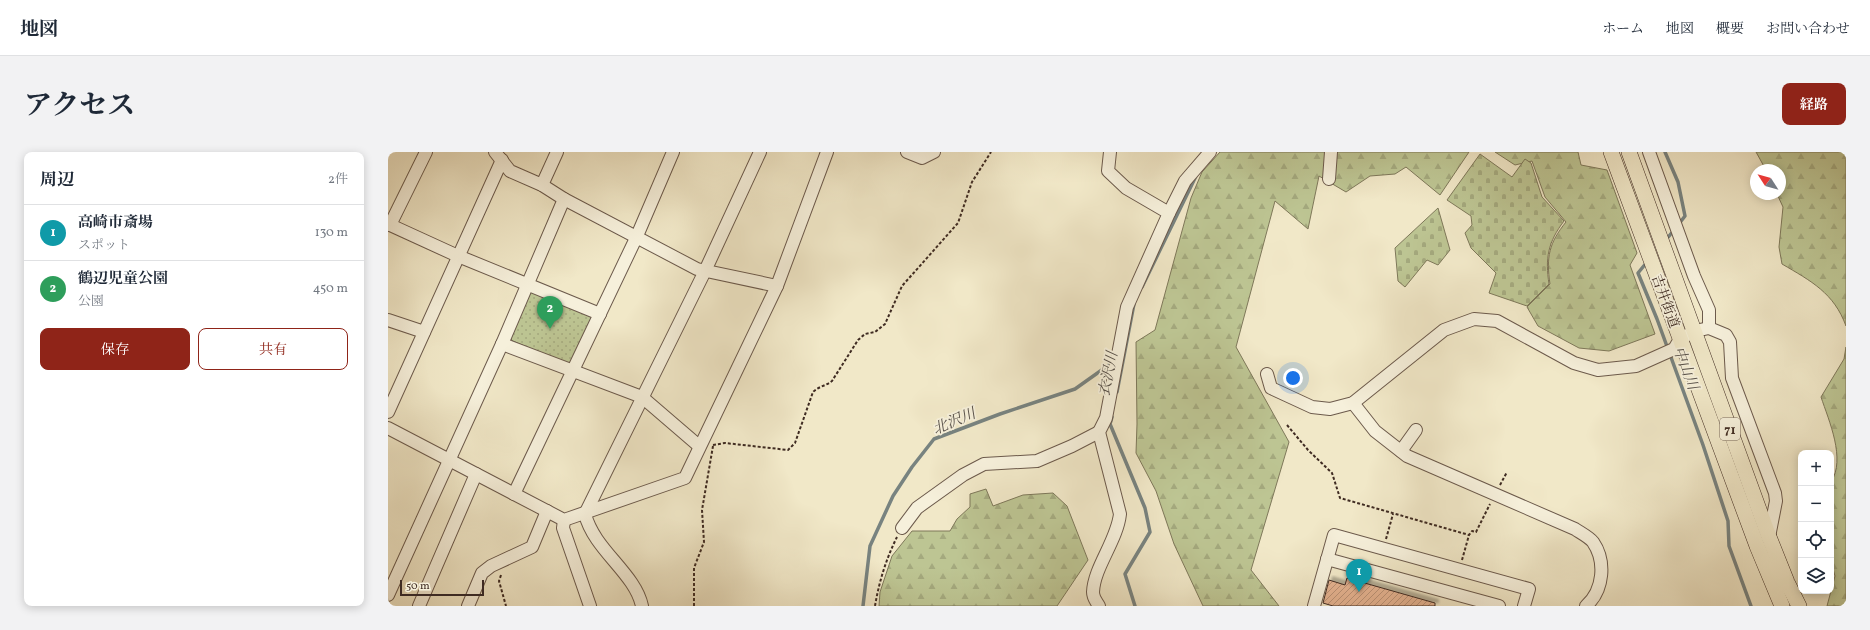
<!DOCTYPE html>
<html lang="ja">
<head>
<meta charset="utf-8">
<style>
  :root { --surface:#fff; --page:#f2f2f3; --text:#1f2937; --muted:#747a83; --line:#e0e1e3; --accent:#8f2418 }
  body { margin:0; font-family:Vollkorn,"Noto Serif JP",serif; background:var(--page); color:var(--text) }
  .controls { position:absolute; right:12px; bottom:12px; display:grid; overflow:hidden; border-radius:8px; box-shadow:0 2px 10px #0003 }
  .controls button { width:36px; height:36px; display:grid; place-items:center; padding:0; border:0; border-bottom:1px solid var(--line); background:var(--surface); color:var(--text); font:20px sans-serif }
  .compass { position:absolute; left:1362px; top:12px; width:36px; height:36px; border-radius:50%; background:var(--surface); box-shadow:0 2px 10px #0003; rotate:306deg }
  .scale { position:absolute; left:12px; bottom:10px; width:84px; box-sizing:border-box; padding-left:4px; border:2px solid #3f2b22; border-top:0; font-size:11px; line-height:14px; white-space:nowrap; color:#3f2b22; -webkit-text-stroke:3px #f6f0db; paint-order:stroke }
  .you { position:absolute; left:905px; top:226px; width:14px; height:14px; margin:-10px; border:3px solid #fff; border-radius:50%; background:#1a73e8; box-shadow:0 0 0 6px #1a73e833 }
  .badge { display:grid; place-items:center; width:26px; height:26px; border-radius:50%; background:var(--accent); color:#fff; font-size:13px; font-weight:700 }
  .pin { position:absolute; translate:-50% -33px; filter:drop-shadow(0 1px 2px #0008) }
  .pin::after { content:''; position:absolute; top:21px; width:14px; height:12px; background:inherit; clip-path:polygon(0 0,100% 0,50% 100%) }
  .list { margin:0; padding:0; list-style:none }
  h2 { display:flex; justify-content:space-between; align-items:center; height:52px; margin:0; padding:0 16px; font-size:17px }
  h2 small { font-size:13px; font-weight:400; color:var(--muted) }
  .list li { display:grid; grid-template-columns:26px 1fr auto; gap:12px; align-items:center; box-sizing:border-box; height:56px; padding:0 16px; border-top:1px solid var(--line) }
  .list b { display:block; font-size:15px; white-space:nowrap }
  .list p { margin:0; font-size:13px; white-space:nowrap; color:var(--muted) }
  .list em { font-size:13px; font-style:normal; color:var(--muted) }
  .actions { display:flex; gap:8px; padding:12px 16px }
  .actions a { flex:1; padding:9px 0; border:1px solid var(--accent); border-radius:8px; text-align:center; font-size:14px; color:var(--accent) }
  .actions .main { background:var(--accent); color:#fff }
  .icon { flex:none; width:22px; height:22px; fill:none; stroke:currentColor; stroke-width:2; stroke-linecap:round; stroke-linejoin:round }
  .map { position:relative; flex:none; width:1458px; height:454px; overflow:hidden; border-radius:8px }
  header { display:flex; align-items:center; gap:24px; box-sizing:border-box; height:56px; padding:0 20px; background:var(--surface); border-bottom:1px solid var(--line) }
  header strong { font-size:19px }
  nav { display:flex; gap:22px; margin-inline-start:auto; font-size:14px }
  .intro { display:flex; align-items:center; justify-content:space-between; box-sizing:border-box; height:96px; padding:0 24px }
  h1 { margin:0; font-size:28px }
  .button { padding:10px 18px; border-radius:8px; background:var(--accent); color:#fff; font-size:14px; font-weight:700 }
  main { display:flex; gap:24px; padding:0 24px }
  aside { flex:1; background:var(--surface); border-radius:8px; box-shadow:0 2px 10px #0003 }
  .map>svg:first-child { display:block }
  .green { fill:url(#green-dots); stroke:#7e785a }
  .forest { fill:url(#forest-firs); stroke:#7e785a }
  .cemetery { fill:url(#cemetery-stones); stroke:#7e785a }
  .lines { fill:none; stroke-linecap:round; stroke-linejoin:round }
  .stream { stroke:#788380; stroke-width:3.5 }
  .building { fill:url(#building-hatch); stroke:#3f2b22; filter:url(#shadow) }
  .minor-casing { stroke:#6c5a4c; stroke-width:14 }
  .major-casing { stroke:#3f2b22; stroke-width:16 }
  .path { stroke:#3f2b22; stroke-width:2; stroke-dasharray:3 2; stroke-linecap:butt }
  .minor { stroke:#f6f0db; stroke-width:12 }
  .major { stroke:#f1e8c8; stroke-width:15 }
  .labels { text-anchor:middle; stroke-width:3.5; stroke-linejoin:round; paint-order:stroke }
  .shield { fill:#f6f0db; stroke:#76665a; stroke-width:1 }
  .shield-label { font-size:13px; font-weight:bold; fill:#3f2b22 }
  .street-label { font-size:14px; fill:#3f2b22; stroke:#f6f0db }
  .water-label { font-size:15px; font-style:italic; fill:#575049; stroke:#f6f0db }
</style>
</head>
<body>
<header>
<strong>地図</strong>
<nav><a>ホーム</a><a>地図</a><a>概要</a><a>お問い合わせ</a></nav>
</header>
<div class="intro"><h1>アクセス</h1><a class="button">経路</a></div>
<main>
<aside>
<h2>周辺<small>2件</small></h2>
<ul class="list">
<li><span class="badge" style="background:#0f9aa8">1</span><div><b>高崎市斎場</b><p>スポット</p></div><em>130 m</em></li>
<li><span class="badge" style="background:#2e9e5b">2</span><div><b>鶴辺児童公園</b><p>公園</p></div><em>450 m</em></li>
</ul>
<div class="actions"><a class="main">保存</a><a>共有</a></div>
</aside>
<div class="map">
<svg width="1458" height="454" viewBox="0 0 1458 454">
  <defs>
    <pattern id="green-dots" width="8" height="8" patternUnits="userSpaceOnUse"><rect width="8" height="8" fill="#bdc593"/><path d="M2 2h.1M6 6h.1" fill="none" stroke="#a4a97e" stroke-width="1.8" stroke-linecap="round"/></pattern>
    <pattern id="forest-firs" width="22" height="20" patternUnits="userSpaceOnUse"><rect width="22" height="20" fill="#bdc593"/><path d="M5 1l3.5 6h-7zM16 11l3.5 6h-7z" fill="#a4a97e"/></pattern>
    <pattern id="cemetery-stones" width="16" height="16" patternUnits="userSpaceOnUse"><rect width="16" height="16" fill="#bdc593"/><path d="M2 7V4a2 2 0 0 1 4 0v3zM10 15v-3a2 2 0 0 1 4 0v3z" fill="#a4a97e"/></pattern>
    <pattern id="building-hatch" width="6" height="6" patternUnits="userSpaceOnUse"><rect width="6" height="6" fill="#e5b391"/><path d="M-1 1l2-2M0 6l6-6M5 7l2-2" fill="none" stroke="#bb9276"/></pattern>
    <filter id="shadow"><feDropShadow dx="3.5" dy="-3.5" stdDeviation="1" flood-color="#0004"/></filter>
  </defs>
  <rect width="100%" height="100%" fill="#f1e8c8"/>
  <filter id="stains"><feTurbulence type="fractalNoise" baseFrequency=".005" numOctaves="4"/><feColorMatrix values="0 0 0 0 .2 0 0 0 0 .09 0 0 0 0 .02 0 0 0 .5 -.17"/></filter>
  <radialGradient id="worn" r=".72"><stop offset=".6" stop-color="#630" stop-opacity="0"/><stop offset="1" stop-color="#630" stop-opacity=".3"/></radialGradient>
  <path class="green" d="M145,138l59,27 1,4 -21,41 -5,2 -54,-23 -4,-4 19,-45z"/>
  <g class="forest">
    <path d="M832,0h249l-29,43 -34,-28 -11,7 -25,2 -24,16 -27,-16 -11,53 -33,-28 -39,146 53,95 -38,128 28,36h-76l-29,-62 -18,-53 -20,-38 1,-29 -1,-82 19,-12 36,-132 11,-26z"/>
    <path d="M1107,0h83l3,13 26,5 30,83 -7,12 25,69 -46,17 -30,-3 -41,-22 -11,-19 23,-23c-4,-27 -1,-41 16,-62l-21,-25 -13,-36 -17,4z"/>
    <path d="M1368,0h90v174c-12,-33 -35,-45 -64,-62l-3,-17 4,-40 -6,-13h3v-24h-14z"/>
    <path d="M1458,195v259h-19l8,-30 -4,-14v-80c15,-23 -2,-61 -10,-85l23,-38z"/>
    <path d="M598,337l7,17 30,-11 30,-2 14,13 21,54 -31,46h-178l1,-14 12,-36 20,-25h38l7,-12 13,-12v-13z"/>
  </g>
  <g class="cemetery">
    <path d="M1092,2l32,23 13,-18 6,4 11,34 22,24c-16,21 -19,37 -15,63l-22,22 -38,-13 7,-20 -25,-25 -6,-15 7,-8 -1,-9 -24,-16z"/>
    <path d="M1050,56l12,42 -12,15 -11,-5 -22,27 -7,-6 -3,-33z"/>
  </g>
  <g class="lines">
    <g class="stream">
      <path d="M1277,0l13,30 7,34 -7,9"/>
      <path d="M1277,89l9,-11"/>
      <path d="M1259,110l-9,11 19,46 46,126 25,76 1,25 22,60"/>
      <path d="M754,135l55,-113"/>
      <path d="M729,240l17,-88"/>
      <path d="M724,265l-2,7 35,84 5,24 -25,42 10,32"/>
      <path d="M475,454l7,-60 23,-50 19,-29 22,-28 66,-25 75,-25 38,-27"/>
    </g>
  </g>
  <path class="building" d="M959,426l88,25v3h-102l-10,-3 6,-23 16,5z"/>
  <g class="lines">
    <g class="minor-casing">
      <g id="minor">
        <path d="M107,0l15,19 32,14 22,14 133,70 80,17"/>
        <path d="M519,0l15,6 12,-6"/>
        <path d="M722,0l-2,19 18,17 43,25"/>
        <path d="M1261,0l45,124 15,34v18"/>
        <path d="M941,27l2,-27"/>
        <path d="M154,33l15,-33"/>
        <path d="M0,72l70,32 142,58"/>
        <path d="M2,73l36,-73"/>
        <path d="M0,168l36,12"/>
        <path d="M114,192l140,53 57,49"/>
        <path d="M879,222l4,14 41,19 18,2 23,-6 91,-73 30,-11 23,2 77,42 24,7 38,-4 38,-17 6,-10 15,-8 14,-3 17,7 4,7 2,36 43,115 1,8 -7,36"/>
        <path d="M965,251l22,28 32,25 168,73c6,4 14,8 18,13 13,19 11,48 -7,64"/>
        <path d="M0,260l114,-252"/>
        <path d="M0,276l176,92 121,-42 92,-192 50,-134"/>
        <path d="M1013,299l15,-21"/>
        <path d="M126,342l123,-258 36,-84"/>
        <path d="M176,368l-1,8 27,78"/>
        <path d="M514,376l15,-20 46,-33 21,-11 53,-3 35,-15 27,-14"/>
        <path d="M939,407l172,47"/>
        <path d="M0,443l114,-251 62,-145"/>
        <path d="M31,454l57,-132"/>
        <path d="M80,454l14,-33 9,-7 41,-19 15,-36"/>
        <path d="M254,454c-7,-33 -48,-56 -57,-92l120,-243 55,-119"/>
        <path d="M711,454c-3,-5 -6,-8 -6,-14 1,-25 24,-51 27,-78l-21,-82 7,-14 21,-111 42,-94 16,-32 25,-29"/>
        <path d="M926,454l20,-71 195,54 -5,17"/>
      </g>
    </g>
    <g class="major-casing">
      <g id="major">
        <path d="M1223,0l146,394 25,60"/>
        <path d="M1241,0l140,385 18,45 12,24"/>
      </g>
    </g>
    <g class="path">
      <path d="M899,273l21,25 24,23 8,25 129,37"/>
      <path d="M325,293l12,-2 63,7 7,-7 18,-51c6,-6 13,-6 19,-11l26,-41 7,-6 10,-2 10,-8 17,-38 56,-63 14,-41 19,-30"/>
      <path d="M1112,333l7,-13"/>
      <path d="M998,387l7,-25"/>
      <path d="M1074,408l7,-25 3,-4 4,1 14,-28"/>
      <path d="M113,423l-2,6 7,25"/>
      <path d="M306,454v-38l10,-26 -2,-32 11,-64"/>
      <path d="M487,454c4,-24 11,-47 22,-69"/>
    </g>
    <use href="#minor" class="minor"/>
    <use href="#major" class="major"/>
  </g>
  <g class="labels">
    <rect class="shield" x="1332" y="266" width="20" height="22" rx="3"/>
    <g class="shield-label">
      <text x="1342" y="282">71</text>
    </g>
    <g class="street-label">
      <text transform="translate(1278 149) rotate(70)" y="5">吉井街道</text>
    </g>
    <g class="water-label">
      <text transform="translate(1298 216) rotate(69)" y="5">中山川</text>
      <text transform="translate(720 222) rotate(-79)" y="5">衣沢川</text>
      <text transform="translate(566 269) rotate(-23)" y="5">北沢川</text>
    </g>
  </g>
  <rect width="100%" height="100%" filter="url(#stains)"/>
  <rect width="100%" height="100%" fill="url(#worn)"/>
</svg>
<div class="controls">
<button>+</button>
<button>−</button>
<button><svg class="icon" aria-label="locate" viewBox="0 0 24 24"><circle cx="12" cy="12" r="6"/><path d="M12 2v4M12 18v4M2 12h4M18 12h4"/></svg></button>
<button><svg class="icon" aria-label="layers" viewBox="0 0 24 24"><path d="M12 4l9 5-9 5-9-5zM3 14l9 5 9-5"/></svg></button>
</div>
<svg class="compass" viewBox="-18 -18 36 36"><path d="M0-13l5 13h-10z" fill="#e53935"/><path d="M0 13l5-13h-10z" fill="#747a83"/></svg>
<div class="scale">50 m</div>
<div class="you"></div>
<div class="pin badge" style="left:971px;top:440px;background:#0f9aa8">1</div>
<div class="pin badge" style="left:162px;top:177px;background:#2e9e5b">2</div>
</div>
</main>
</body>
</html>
